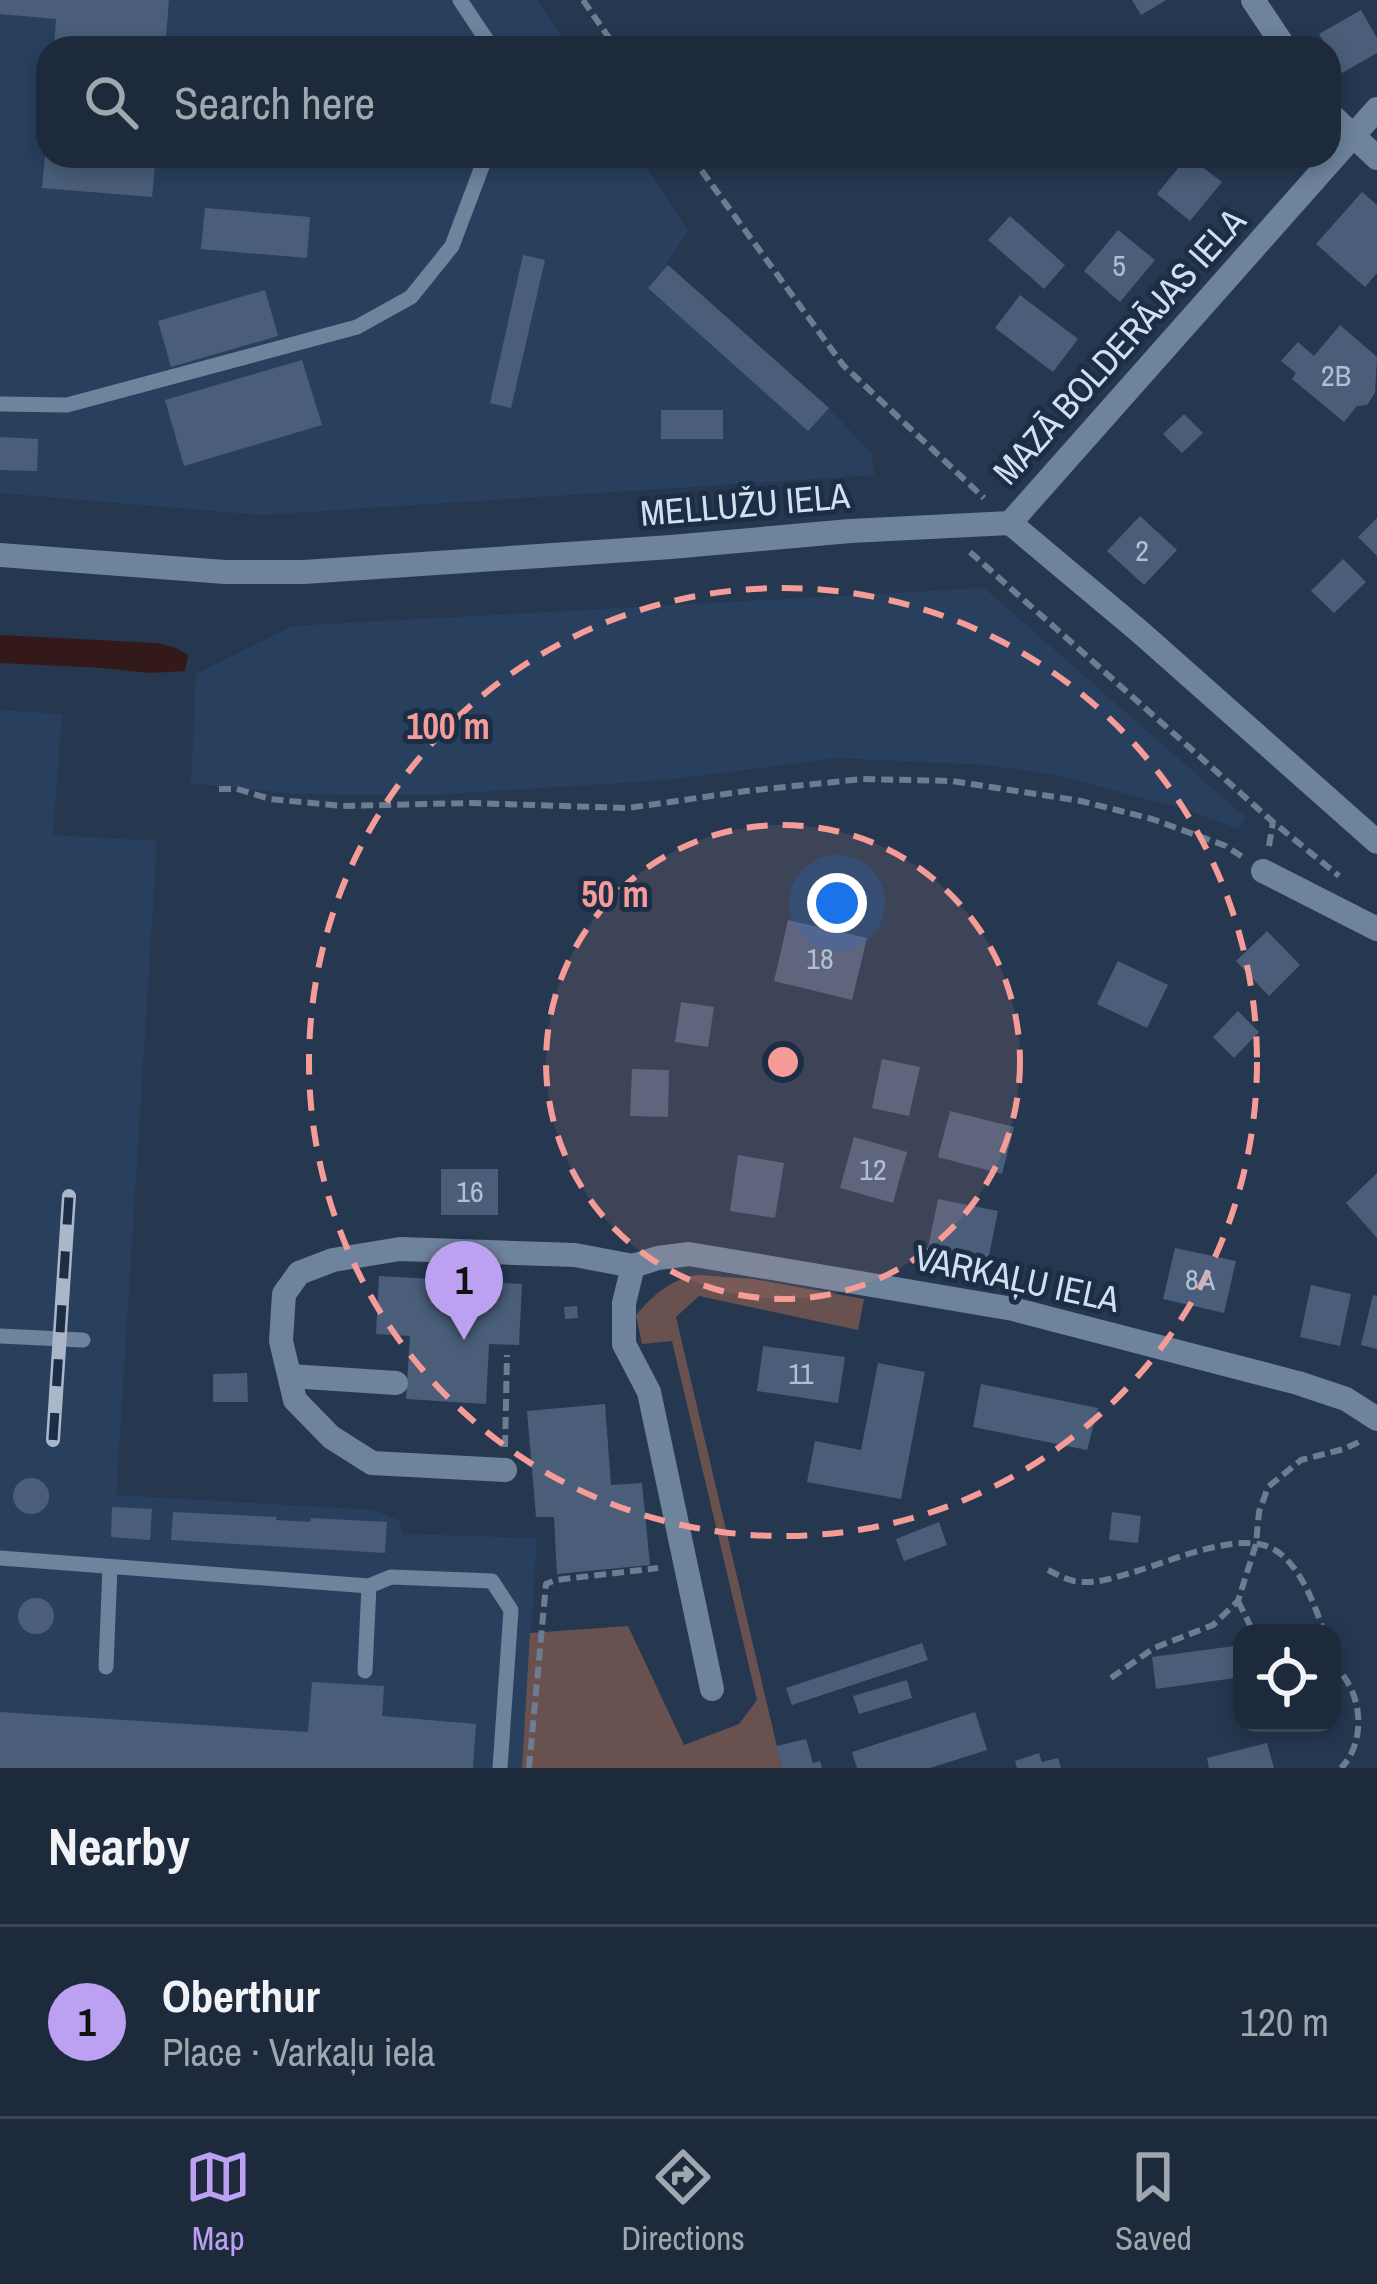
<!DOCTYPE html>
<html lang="en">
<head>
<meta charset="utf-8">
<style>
  :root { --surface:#1c2a3c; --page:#253243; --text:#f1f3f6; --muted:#a0a7af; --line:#3a4656; --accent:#bca0f2 }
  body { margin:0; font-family:"Archivo Narrow",sans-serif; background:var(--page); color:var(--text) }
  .controls { position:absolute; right:36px; bottom:36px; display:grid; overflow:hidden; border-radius:24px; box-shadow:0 6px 18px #0003 }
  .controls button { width:108px; height:108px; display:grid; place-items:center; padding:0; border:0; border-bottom:3px solid var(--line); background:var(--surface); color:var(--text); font:60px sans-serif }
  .you { position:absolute; left:837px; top:903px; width:42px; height:42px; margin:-30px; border:9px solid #fff; border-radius:50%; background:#1a73e8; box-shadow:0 0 0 18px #1a73e833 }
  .badge { display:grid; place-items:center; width:78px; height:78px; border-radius:50%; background:var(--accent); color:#111; font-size:39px; font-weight:700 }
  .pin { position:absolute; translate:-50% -99px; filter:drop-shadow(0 3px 6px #0008) }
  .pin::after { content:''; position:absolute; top:63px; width:42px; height:36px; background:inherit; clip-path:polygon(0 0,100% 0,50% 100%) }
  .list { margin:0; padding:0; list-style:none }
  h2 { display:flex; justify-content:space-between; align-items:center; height:156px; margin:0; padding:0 48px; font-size:51px }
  h2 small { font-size:39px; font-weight:400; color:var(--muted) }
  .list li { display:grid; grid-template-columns:78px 1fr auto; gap:36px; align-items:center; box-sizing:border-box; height:192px; padding:0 48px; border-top:3px solid var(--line) }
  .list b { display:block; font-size:45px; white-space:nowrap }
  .list p { margin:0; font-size:39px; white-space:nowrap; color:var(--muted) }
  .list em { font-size:39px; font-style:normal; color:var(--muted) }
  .icon { flex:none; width:66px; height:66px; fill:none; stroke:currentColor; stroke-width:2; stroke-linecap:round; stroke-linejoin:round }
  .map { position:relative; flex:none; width:1377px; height:1768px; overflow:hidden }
  .search { position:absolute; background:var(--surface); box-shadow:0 6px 18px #0003; left:36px; right:36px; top:36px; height:132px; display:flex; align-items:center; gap:30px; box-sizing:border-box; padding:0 42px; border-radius:36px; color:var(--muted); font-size:45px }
  .sheet { height:348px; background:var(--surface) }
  nav { display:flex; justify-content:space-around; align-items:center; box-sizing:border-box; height:168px; border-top:3px solid var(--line); background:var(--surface); font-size:33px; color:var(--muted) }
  nav a { display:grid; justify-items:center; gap:6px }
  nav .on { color:var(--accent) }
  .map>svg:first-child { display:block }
  .built { fill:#28405e }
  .green { fill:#69514f }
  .water { fill:#331919 }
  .building { fill:#4a5e79 }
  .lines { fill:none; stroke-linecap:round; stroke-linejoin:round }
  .path { stroke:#6c7c91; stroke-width:6; stroke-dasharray:12 6; stroke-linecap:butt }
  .lane { stroke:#6e839c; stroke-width:15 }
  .street { stroke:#6e839c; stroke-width:24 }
  .rail-casing { stroke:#aab7c9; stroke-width:14 }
  .rail { stroke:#1b2e45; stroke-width:9; stroke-dasharray:27; stroke-linecap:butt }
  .ring { fill:none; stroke:#f59b98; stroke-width:6; stroke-dasharray:21 15 }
  .labels { text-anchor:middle; stroke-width:10; stroke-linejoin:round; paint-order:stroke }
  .number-label { font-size:30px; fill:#b1bfd2 }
  .street-label { font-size:36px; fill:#d3dfef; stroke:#1b2e45 }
  .centre { fill:#f59b98; stroke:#1b2e45; stroke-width:6 }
  .ring-label { font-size:36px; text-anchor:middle; font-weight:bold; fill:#f59b98; stroke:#1b2e45; stroke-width:10; stroke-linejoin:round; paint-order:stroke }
</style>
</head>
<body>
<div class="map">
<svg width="1377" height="1768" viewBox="0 0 1377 1768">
  <rect width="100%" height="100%" fill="#253850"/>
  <g class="built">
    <path d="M0,0h537l32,48h-521v108h591l49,75 -22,33 163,144 43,47 2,20 -613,40 -261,-22z"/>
    <path d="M984,588l261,229 -6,12 -52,-19 -127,-34 -72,-11 -151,-7 -171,22 -234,15 -137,-1 -104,-11 5,-109 97,-48z"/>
    <path d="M0,710l62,4 -9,121 104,6 -41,654 257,15 25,10 6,14 133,4 -15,230h-522z"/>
  </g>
  <path class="green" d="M699,1275l54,4 111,20 -6,31 -159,-34 -23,21 106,451h-260l8,-135 98,-7 56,119 55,-21 18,-24 -85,-359 -30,3 -6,-29c16,-19 37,-38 63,-40z"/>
  <path class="water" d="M0,635l157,8 19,5 12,7 -3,16 -35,2 -47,-5 -103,-5z"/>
  <g class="building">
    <path d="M0,0h169l-4,48h-111l2,-29 -56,-5z"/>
    <path d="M1132,0h34l-25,15z"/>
    <path d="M1361,10l16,28v15l-35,20 -23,-39z"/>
    <path d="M45,156h111l-4,41 -110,-9z"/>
    <path d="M1188,156l34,26 -32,39 -33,-27z"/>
    <path d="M1362,192l15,13v68l-12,14 -49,-43z"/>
    <path d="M205,208l105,9 -3,41 -106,-9z"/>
    <path d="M1010,216l55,49 -21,24 -56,-49z"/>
    <path d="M1118,230l37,30 -35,42 -36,-31z"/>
    <path d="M523,255l22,5 -34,148 -21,-5z"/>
    <path d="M668,265l161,143 -21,23 -160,-143z"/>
    <path d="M265,290l13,46 -107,31 -13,-46z"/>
    <path d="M1020,295l58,44 -25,33 -58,-44z"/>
    <path d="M1340,325l37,32 -2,36 -8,12 -10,1 -13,16 -52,-43 4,-6 -15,-12 17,-19 16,14z"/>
    <path d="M302,360l20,65 -138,41 -19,-66z"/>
    <rect x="661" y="410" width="62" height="29"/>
    <path d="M1184,414l19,19 -21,20 -19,-19z"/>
    <path d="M0,437l38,2 -1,32 -37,-1z"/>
    <path d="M1140,516l37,34 -33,35 -37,-34z"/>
    <path d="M1377,518v38l-19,-19z"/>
    <path d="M1343,559l23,23 -32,31 -23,-22z"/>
    <path d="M788,920l79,18 -15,62 -78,-19z"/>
    <path d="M1267,931l33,34 -31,31 -33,-35z"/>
    <path d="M1118,961l50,24 -21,43 -50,-24z"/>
    <path d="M681,1002l33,5 -6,40 -33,-5z"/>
    <path d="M1238,1011l21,21 -25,26 -21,-21z"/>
    <path d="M882,1059l38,8 -11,49 -37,-8z"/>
    <path d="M632,1069l37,1 -1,47 -38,-1z"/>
    <path d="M950,1111l64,16 -12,47 -64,-17z"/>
    <path d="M854,1137l53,15 -14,51 -53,-15z"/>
    <path d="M738,1155l46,8 -9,55 -45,-7z"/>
    <rect x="441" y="1169" width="57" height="46"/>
    <path d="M1377,1173v65l-31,-35z"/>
    <path d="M938,1199l60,12 -10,49 -60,-12z"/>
    <path d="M1175,1248l61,13 -12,52 -61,-14z"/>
    <path d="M379,1276l143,8 -3,61 -30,-1 -3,60 -80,-5 4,-63 -34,-2z"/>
    <path d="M1311,1285l40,9 -11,52 -40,-9z"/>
    <path d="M1373,1295l4,1v53l-16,-4z"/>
    <path d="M577,1306l1,12 -13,1 -1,-12z"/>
    <path d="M763,1346l82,11 -7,46 -81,-12z"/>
    <path d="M878,1363l47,9 -24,127 -94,-17 8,-41 46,9z"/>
    <path d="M247,1373l1,29h-35v-28z"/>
    <path d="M981,1384l117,24 -11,42 -114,-23z"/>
    <path d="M605,1404l6,81 31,-2 8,82 -93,9 -3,-57h-18l-9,-106z"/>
    <circle cx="31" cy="1496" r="18"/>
    <path d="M112,1507l40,2 -2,31 -39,-3z"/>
    <path d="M173,1512l104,5 -1,3 34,2 1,-4 76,4 -2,31 -214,-13z"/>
    <path d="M1112,1512l29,4 -3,27 -29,-3z"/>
    <path d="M939,1522l8,23 -43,16 -8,-22z"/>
    <circle cx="36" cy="1616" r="18"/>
    <path d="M922,1643l6,17 -136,45 -6,-17z"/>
    <path d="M1242,1645v32l-86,12 -4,-32z"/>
    <path d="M907,1680l5,18 -53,16 -6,-18z"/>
    <path d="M312,1682l72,4 -2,30 94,8 -3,44h-473v-56l308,20z"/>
    <path d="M975,1712l12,38 -57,18h-73l-5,-16z"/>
    <path d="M806,1739l7,24 7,-2 2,7h-40l-6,-22z"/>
    <path d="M1267,1743l7,25h-65l-2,-10z"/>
    <path d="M1039,1753l3,9 16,-4 3,10h-44l-2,-7z"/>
  </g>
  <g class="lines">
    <g class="path">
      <path d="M583,0l33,48"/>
      <path d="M691,156l152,209 141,133"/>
      <path d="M970,552l303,270 66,54"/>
      <path d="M219,789h18l33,10 73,7 127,-3 158,5 118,-17 117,-12 89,2 129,20 71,18 74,27 18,12"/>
      <path d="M1269,846l4,-24"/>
      <path d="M505,1447l2,-92"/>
      <path d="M1048,1570c8,4 17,9 26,11 22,4 42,-4 63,-10 33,-10 91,-35 126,-26 33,8 52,59 61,88"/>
      <path d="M1238,1601l16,32"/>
      <path d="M1332,1661c5,7 13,15 17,24 14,25 13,62 -8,83"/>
      <path d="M1111,1678l43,-30 59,-23 25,-24 18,-57 3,-32 9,-25 33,-27 43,-11 19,-9"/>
      <path d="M529,1768l17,-184 10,-4 102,-12"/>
    </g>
    <g class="lane">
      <path d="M460,0l32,48"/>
      <path d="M0,404l67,1 290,-78 54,-30 41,-51 34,-90"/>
      <path d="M0,1336l83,4"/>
      <path d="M0,1558l369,28 22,-9 101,4 19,29 -11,158"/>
      <path d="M106,1667l4,-100"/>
      <path d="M365,1671l4,-85"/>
    </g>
    <g class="street">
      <path d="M1253,0l32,48"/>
      <path d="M1329,113l48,45"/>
      <path d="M1010,523l367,-414"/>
      <path d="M0,555l225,17h79l367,-25 179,-16 160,-8 129,108 238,211"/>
      <path d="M1263,871l114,58"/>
      <path d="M633,1266l-9,37v41l25,48 63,297"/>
      <path d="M290,1376l106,7"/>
      <path d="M505,1470l-133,-7 -41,-26 -36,-37 -14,-59 3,-47 15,-21 34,-13 67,-11 175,6 58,11 25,-8 31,-4 324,55 285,74 48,16 31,20"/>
    </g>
    <g class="rail-casing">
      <path id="rail" d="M53,1440l16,-244"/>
    </g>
    <use href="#rail" class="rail"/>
  </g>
  <circle cx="783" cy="1062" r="237" fill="#f59b98" fill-opacity=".12"/>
  <g class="ring">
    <circle cx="783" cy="1062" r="237"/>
    <circle cx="783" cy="1062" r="474"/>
  </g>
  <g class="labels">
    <g class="number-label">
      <text x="1119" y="276">5</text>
      <text x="1336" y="386">2B</text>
      <text x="1142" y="561">2</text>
      <text x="820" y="969">18</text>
      <text x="873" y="1180">12</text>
      <text x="470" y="1202">16</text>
      <text x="1200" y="1290">8A</text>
      <text x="801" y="1384">11</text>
    </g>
    <g class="street-label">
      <text transform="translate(1119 346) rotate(-48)" y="13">MAZĀ BOLDERĀJAS IELA</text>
      <text transform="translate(745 504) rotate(-5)" y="13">MELLUŽU IELA</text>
      <text transform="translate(1017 1278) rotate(12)" y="13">VARKAĻU IELA</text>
    </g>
  </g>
  <circle cx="783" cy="1062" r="18" class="centre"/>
  <g class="ring-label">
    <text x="448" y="739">100 m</text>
    <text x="615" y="907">50 m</text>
  </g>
</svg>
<div class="controls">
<button><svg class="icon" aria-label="locate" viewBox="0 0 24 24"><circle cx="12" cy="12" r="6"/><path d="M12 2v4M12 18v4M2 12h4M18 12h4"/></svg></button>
</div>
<div class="you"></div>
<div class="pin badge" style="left:464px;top:1340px">1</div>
<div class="search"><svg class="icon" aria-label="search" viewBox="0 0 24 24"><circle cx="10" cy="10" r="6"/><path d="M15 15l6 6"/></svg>Search here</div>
</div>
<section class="sheet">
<h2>Nearby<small></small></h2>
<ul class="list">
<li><span class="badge">1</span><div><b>Oberthur</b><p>Place · Varkaļu iela</p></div><em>120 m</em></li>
</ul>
</section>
<nav>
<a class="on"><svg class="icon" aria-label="map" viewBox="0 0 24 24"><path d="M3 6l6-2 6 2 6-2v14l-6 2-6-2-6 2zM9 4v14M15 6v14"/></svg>Map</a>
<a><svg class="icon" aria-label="directions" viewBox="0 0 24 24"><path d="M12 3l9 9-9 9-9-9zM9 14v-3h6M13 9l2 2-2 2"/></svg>Directions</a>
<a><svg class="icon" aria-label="saved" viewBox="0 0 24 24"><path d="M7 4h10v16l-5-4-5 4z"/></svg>Saved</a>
</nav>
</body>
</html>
